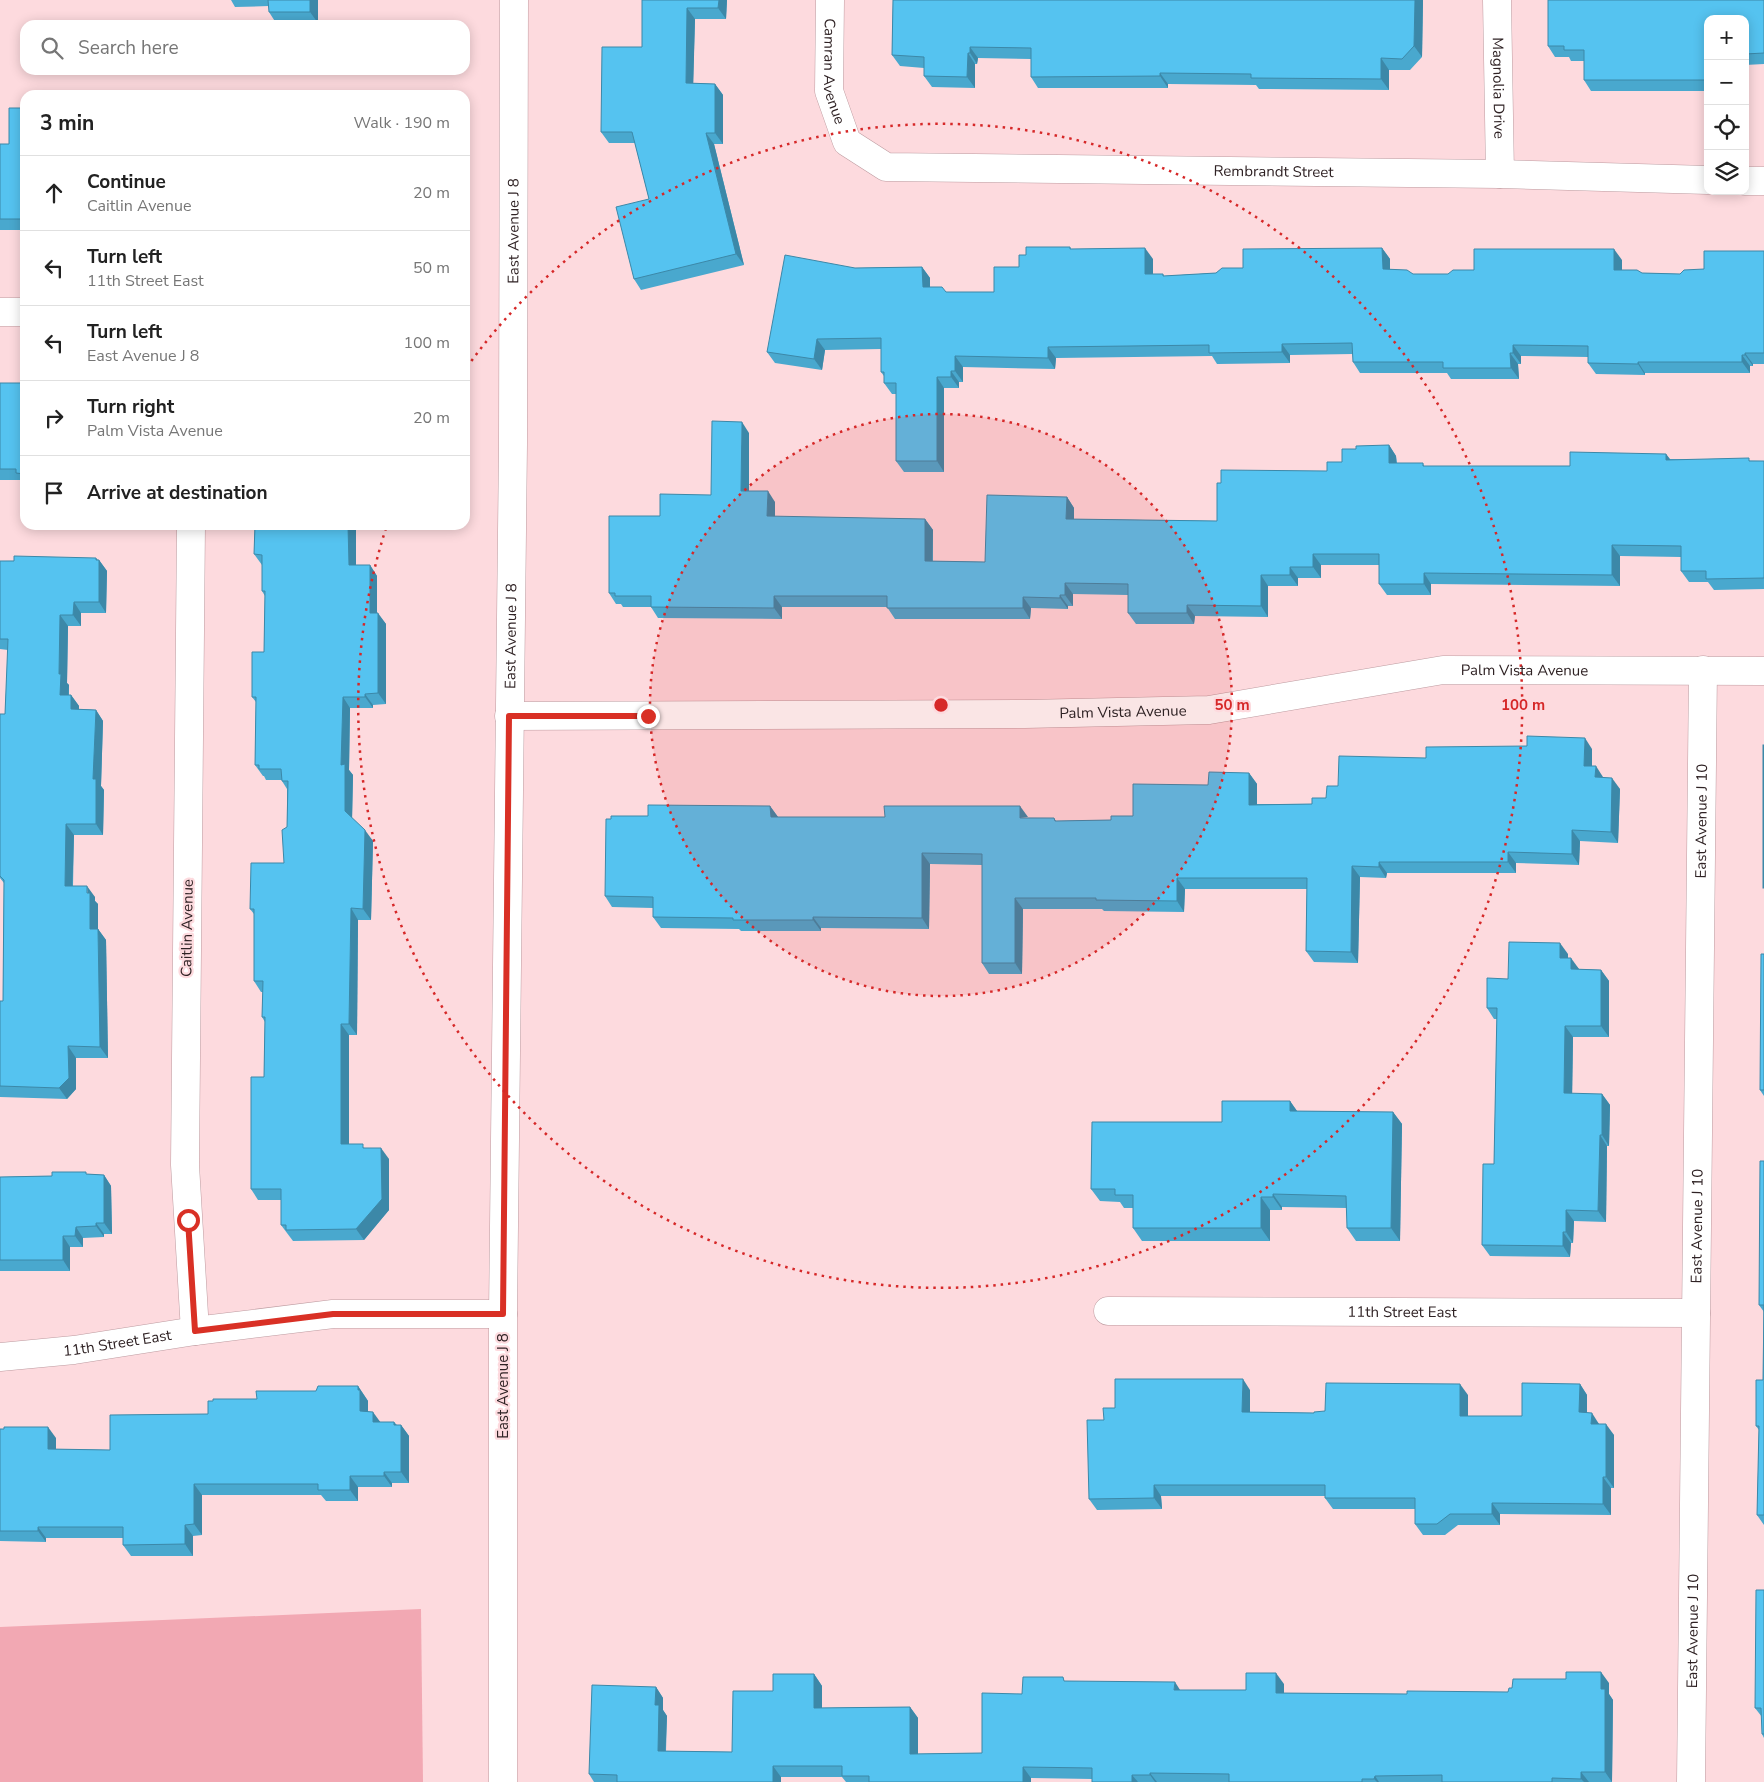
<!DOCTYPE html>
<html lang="en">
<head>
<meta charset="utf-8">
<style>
  :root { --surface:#fff; --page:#f6f6f6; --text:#222; --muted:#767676; --line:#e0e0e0 }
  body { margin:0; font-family:"Nunito Sans",sans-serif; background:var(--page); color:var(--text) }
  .controls { position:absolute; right:15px; top:15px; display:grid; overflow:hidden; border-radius:10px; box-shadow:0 2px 12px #0003 }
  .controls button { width:45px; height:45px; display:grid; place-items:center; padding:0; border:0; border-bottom:1px solid var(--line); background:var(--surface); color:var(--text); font:25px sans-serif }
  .stop { position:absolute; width:15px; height:15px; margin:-11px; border:4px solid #d93025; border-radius:50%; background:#fff }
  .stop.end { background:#d93025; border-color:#fff; box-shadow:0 1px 5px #0008 }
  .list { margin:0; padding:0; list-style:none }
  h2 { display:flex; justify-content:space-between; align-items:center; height:65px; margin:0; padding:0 20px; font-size:21px }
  h2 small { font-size:16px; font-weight:400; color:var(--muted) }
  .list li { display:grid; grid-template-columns:32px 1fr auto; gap:15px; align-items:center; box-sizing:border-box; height:75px; padding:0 20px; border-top:1px solid var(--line) }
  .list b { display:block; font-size:19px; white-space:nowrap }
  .list p { margin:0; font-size:16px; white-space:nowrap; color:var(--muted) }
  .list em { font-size:16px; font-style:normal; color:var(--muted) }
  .icon { flex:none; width:28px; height:28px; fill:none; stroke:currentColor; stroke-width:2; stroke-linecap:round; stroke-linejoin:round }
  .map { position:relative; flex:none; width:1764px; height:1782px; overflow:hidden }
  .search { position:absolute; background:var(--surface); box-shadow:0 2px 12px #0003; left:20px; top:20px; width:450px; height:55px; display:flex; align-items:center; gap:12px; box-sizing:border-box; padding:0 18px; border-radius:15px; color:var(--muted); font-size:19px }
  .panel { position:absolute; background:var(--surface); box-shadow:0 2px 12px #0003; left:20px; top:90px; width:450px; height:440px; border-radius:15px }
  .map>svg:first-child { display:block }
  .green { fill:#f2a8b3 }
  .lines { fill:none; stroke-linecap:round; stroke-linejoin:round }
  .street-casing { stroke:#bd9ba0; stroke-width:29 }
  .secondary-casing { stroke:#bd9ba0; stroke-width:29 }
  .street { stroke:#fff; stroke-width:28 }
  .secondary { stroke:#fff; stroke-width:28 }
  .wall { fill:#49a8ce }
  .shaded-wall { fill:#3c88a8 }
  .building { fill:#55c3f0; stroke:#3c88a8 }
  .route { stroke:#d93025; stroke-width:6 }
  .ring { fill:none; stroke:#d62828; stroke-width:2.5; stroke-dasharray:2.5 5 }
  .labels { text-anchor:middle; stroke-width:4.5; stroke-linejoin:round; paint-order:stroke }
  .street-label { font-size:15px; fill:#2f2224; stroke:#fddade }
  .centre { fill:#d62828; stroke:#fddade; stroke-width:2.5 }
  .ring-label { font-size:15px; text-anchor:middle; font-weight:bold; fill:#d62828; stroke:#fddade; stroke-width:4.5; stroke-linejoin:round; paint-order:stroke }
</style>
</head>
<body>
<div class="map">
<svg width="1764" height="1782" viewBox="0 0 1764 1782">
  <rect width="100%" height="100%" fill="#fddade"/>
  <path class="green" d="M421,1609l2,173h-423v-155z"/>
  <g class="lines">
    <g class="street-casing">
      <g id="street">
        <path id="s1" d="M830,0l-1,91 18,51 39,25 614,7 208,6"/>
        <path id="s2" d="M1497,0l3,174"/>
        <path d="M1745,181h19"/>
        <path d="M0,312h25"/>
        <path d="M191,525l-6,640 10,166"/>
        <path id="s3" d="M509,716l516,-2 184,-4 234,-40 321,1"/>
        <path id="s4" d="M1108,1311l588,2"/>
        <path id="s5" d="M0,1357l74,-7 121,-19 138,-17h170"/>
        <path id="s6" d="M1691,1782l12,-1112"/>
      </g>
    </g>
    <g class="secondary-casing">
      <g id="secondary">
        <path id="s7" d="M503,1782v-468l10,-870 1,-444"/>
      </g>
    </g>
    <use href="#street" class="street"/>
    <use href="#secondary" class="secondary"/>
  </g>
  <g class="wall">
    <path d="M231,0h87v23h-42l-7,-11v-6l-34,1z"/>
    <path d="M642,0h85l-1,19h-31l-2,64 22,1 8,11v49h-9l30,121 -103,25 -7,-11 15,-80 -14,-56h-26l-8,-11 41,-85z"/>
    <path d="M893,0h530l-1,57 -12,13h-21v20l-130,-1 -3,-4 -88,-1v4h-130l-7,-11v-18l-53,-1 -1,6h-2v24l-43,-1 -8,-11v-8l-24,-2 -8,-11z"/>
    <path d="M1764,0v64l-19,1v-46h-37v72h-117l-7,-11v-19h-13l-2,-4h-14l-7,-11z"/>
    <path d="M25,108v122h-25v-86h9z"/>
    <path d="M1070,247l1,2 82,10v15h10l1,2 52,-3 27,-5 139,-20 8,11v10l23,5h35l26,-4 148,-10v10l20,3 38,1 24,-5 60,-18v113h-11v2h-3v7h-105v2l-49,-1 -8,-11v-6l-67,-1v8h-3l1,15h-68l-4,-6h-87l-7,-11v-8l-63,1v8l-73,1 -5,-8 -156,2 -1,11 -92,-2v15h-4v6h-15v84h-40l-8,-11v-67h-4l-8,-11v-7l-3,-4v-23l-56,1 -3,20 -47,-7 -8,-11 88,-84 67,-1 8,11v9l16,5h48l25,-25 7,-12z"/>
    <path d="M0,383h25v101h-2l-3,-4h-20z"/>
    <path d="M749,433v58l26,11v15l150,2 8,11v31l52,1 82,-65 7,11v11l143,2 4,-38 106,-12 15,-9 14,-13 33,-4 7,11 1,7h26l1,3h146l96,-12 4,5 94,2v128l-50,1 -6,-8h-19l-8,-11v-14l-61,-1v30l-189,-2v11h-44l-8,-11v-19h-58v13h-23v8h-30v31l-73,-1 -1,8h-58l-8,-11v-18l-55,-1v12h-5v3l-37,-1 -1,11h-135l-8,-12h-105v12l-124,-1 -7,-11h-28l-2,-3h-5l-7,-11 51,-77 51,-21z"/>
    <path d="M255,525h101v40h14l7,11v37l9,11v80l-13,1v3h-23l-1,62 4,5 -1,43 21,23 -2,79h-13l-1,115h-8v109l16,4 24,11v51l-25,30 -71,1 -12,-16v-25h-23l-7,-11 13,-112 1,-55 -3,-5 1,-25h-2l-7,-11v-67l-4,-5 34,-46 3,-36v-38l-5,-8v-1h-16l-2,-4h-1l-8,-11 1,-63 -4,-5 12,-45 1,-56 -3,-5v-26l-8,-11z"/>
    <path d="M99,560l8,11 -1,42h-25v13h-13l-1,57 2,2v10h2l8,11v3l17,1 7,11 -2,65 3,4 -1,45h-29l-1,51 22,11v4l3,3v25l8,11 2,118h-32v31l-9,10 -67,-2v-96h3l1,-118 -4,-5v-164h5l3,-64 -8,-1v-88z"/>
    <path d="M1592,749v17l11,12 17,11 -2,54 -38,-2 -1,24 -63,-2v10h-129l-1,5 -26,-1 -2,86 -44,-1 -8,-11 1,-62h-122l-1,23 -80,-1 -2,-2h-79l-1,65h-33l-7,-11v-98l-52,-1 -1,65 -108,-1v3h-80l-2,-2 -78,-1 -8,-11v-9l-41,-1 -7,-11 43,-80 122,-10 8,11 276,1 2,3 55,-1 22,-4 75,-31 41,-12 8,11v20h55l14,-6 12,-12 88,-28z"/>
    <path d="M1568,954v4l11,11 22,1 8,11v56h-36l-1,57h30l8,11 -1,41h-2l-1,76 -32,-1 -1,22h-2l-1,14 -80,-1 -8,-11 12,-81 3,-145h-3l-7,-11 21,-29z"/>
    <path d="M1764,954v142l-4,-6z"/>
    <path d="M1290,1101l7,10 96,1 9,12 -2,117h-44l-9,-13v-20l-65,-1v3h-12v31h-128l-9,-13v-20h-9l-4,-6 -20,-1 -9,-12 131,-67z"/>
    <path d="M1764,1161v364l-7,-10 2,-85 -3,-4 7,-46 1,-68 -5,-7z"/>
    <path d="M87,1174l17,1 7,11 1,48h-8v3l-21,1v9h-13v24h-70v-94l52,-1z"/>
    <path d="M1580,1384l7,11v18l12,11 15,11v53h-3v27l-111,-1v11h-42l-13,10h-22l-8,-11v-15h-82l-8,-11v-2h-164l1,13 -65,1 -8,-11 15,-79 11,-12 135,-18v22l64,1 154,-18v21h54z"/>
    <path d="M358,1386l10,15v11l12,10h14l3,3h4l8,11v47h-17v4h-34v14h-32l-5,-6h-119v40l-9,1v20h-62l-8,-11v-7h-77v4l-46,-1v-112l56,9v11l54,1 98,-36 49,-15z"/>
    <path d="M1764,1590v148l-2,-4v-17l-7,-9z"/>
    <path d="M814,1674l8,12v22l88,-1 8,11v36l64,-1 40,-59 45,-13 113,9h66l38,-6v9l123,1 101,-2 101,-9v11l4,6 -1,82h-520v-3l-61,-1v4h-185l-4,-5h-61v5h-187l-5,-8 67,-87 7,11v12l4,6 -1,35 66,1 41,-61z"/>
  </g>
  <g class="shaded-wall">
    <path d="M310,0h8v23l-8,-11z"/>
    <path d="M719,0h8l-1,19 -8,-11z"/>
    <path d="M1415,0h8l-1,57 -8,-11z"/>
    <path d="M687,8l8,11 -2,75 -7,-11z"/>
    <path d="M970,47l8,11 -1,6 -7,-11z"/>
    <path d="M968,53l7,11v24l-8,-11z"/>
    <path d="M1706,54l2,3v27l-3,-4z"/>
    <path d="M1381,58l8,12v20l-8,-11z"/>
    <path d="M1160,73l8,11v4l-8,-12z"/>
    <path d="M715,84l8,11v49l-8,-11z"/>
    <path d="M706,133l8,11 30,121 -8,-11z"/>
    <path d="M1145,248l8,11v26l-8,-11z"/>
    <path d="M1382,248l8,11v21l-7,-11z"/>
    <path d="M1614,249l8,11v21l-8,-11z"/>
    <path d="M922,267l8,11v20l-7,-11z"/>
    <path d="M817,339l8,11 -3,20 -8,-11z"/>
    <path d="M1282,344l8,11v8l-8,-11z"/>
    <path d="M1513,345l8,11v8l-8,-11z"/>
    <path d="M1048,347l8,11 -1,11 -7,-11z"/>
    <path d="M1510,353l8,11 1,15 -8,-11z"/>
    <path d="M1745,353l8,11v2l-8,-11z"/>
    <path d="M1742,355l8,11v7l-8,-11z"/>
    <path d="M955,356l8,11v15l-8,-11z"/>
    <path d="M1638,362l7,11v2l-7,-11z"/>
    <path d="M951,371l8,11v6l-8,-11z"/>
    <path d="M937,377l7,11v84l-7,-11z"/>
    <path d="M742,422l7,11v69l-8,-11z"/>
    <path d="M1389,445l7,11 1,18 -8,-11z"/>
    <path d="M1666,454l8,11 -8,-5z"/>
    <path d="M768,491l7,11v25l-8,-11z"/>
    <path d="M1067,497l7,11v22l-8,-11z"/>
    <path d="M925,519l8,11 -1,42 -7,-11z"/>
    <path d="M348,525h8v51l-7,-11z"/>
    <path d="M1612,545l8,11v30l-8,-11z"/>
    <path d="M1313,554l8,11v13l-8,-11z"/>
    <path d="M96,558l3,3v-1l8,11 -1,42 -7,-11z"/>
    <path d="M370,565l7,11v48l-7,-11z"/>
    <path d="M1290,567l8,11v8l-8,-11z"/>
    <path d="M1424,573l7,11v11l-7,-11z"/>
    <path d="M1261,575l7,11v31l-7,-11z"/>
    <path d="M1065,583l8,11v12l-8,-11z"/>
    <path d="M1060,595l8,11v3l-8,-11z"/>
    <path d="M774,596l8,11v12l-8,-11z"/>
    <path d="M1023,597l8,11 -1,11 -7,-11z"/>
    <path d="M74,602l7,11v13l-8,-11z"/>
    <path d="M1187,605l8,11 -1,8 -7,-11z"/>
    <path d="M378,613l8,11v80l-8,-11z"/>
    <path d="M60,615l8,11 -1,57 2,2 -1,21 -8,-11 -1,-21z"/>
    <path d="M365,694l8,11v3l-8,-11z"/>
    <path d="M71,695l8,11v14l-8,-11z"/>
    <path d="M343,697l7,11 -1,62 4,5 -1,47 -7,-11 -4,-46z"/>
    <path d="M96,710l7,11 -2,65 3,4 -1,45 -7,-11 -3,-45z"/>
    <path d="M1585,738l7,11v28l-8,-11z"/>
    <path d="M1596,766l7,11h-8z"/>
    <path d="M1249,773l8,11v32l-8,-11z"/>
    <path d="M1612,778l8,11 -2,54 -7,-11z"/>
    <path d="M770,806l8,11h-7z"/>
    <path d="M1020,806l8,11 -8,1z"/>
    <path d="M66,824l8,11 -2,62 -7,-11z"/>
    <path d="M365,830l8,11 -2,79 -8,-11z"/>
    <path d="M1572,830l8,11 -1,24 -7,-11z"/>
    <path d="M1508,852l8,11v10l-8,-11z"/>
    <path d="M922,853l8,11 -1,65 -7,-11z"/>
    <path d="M1379,862l8,11 -1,5 -7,-11z"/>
    <path d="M1352,866l8,11 -2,86 -7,-11z"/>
    <path d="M1177,878l8,11 -1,23 -7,-11z"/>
    <path d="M87,886l8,11v4l3,3v36l-8,-11z"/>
    <path d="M1015,898l8,11 -1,65 -7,-11z"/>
    <path d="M351,908l7,12 -1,115 -8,-11z"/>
    <path d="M813,917l8,11v3l-8,-11z"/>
    <path d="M98,929l8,11 2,118 -8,-11z"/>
    <path d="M1560,943l8,11v15l-8,-11z"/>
    <path d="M1571,958l8,11h-8z"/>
    <path d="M1601,970l8,11v56l-8,-11z"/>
    <path d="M341,1024l8,11v120l-8,-11z"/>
    <path d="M1565,1026l8,11 -1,67 -8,-11z"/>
    <path d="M68,1046l8,12v31l-9,10 -8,-11z"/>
    <path d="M1602,1094l8,11 -1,41 -7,-11z"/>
    <path d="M1290,1101l9,13 -9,-3z"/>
    <path d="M1393,1112l9,12 -2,117 -9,-13z"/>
    <path d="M1600,1135l7,11 -1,76 -8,-11z"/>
    <path d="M381,1148l8,11v51l-25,30 -8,-11z"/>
    <path d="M104,1175l7,11 1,48 -8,-11z"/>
    <path d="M1273,1194l9,13v3l-9,-13z"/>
    <path d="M1261,1197l9,13v31l-9,-13z"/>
    <path d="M1566,1210l8,11 -1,22 -7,-11z"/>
    <path d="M96,1223l8,11v3l-8,-11z"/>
    <path d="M76,1227l7,11v9l-8,-11z"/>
    <path d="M1563,1232l8,11 -1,14 -7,-11z"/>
    <path d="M63,1236l7,11v24l-7,-11z"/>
    <path d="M1243,1379l7,11v33l-8,-11z"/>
    <path d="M1460,1384l8,11v32l-8,-11z"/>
    <path d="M1580,1384l7,11v28l-8,-11z"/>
    <path d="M358,1386l10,15v21l-8,-11z"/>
    <path d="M373,1412l8,11 -8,-1z"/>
    <path d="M1592,1413l7,11h-8z"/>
    <path d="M394,1422l7,10v-7l8,11v47l-8,-11z"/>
    <path d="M1606,1424l8,11v53l-8,-11z"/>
    <path d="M48,1427l8,11v22l-8,-11z"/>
    <path d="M384,1472l8,11v4l-8,-11z"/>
    <path d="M350,1476l8,11v14l-8,-11z"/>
    <path d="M1603,1477l8,11v27l-8,-11z"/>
    <path d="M194,1484l8,11v40l-8,-11z"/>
    <path d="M1154,1485l7,11 1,13 -8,-11z"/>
    <path d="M1492,1503l8,11v11l-8,-11z"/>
    <path d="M185,1525l8,11v20l-8,-12z"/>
    <path d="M38,1527l8,11v4l-8,-11z"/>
    <path d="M1601,1672l8,11v11l4,6 -1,82 -7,-10 -4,-83z"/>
    <path d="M1276,1673l8,11v20l-8,-11z"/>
    <path d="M814,1674l8,12v33l-8,-11z"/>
    <path d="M1175,1682l7,11 -8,-3z"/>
    <path d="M656,1687l7,11v12l4,6 -2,46 -7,-11 -3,-46z"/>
    <path d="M910,1707l8,11v47l-8,-11z"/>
    <path d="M773,1766l8,11v5h-8z"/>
    <path d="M1023,1767l8,11v4h-8z"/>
    <path d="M1581,1772l8,10h-5l-3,-3z"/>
    <path d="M1150,1773l7,9h-2l-5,-7z"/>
    <path d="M1132,1775l6,7h-6z"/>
    <path d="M1375,1776l4,6h-2l-3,-3z"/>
  </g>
  <g class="building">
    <path d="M268,0h42v12h-41z"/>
    <path d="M642,0h77l-1,8h-31l-1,75 29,1v49h-9l30,121 -102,25 -18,-72 33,-8 -17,-67h-31l1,-85h40z"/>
    <path d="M893,0h522l-1,46 -12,13 -21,-1v21l-130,-1v-4l-91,-1v3l-129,1v-29l-61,-1v6h-2l-1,24 -43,-1v-19l-32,-2z"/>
    <path d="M1548,0h216v53l-19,1v-35h-37v35h-2l-1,26h-121v-30h-20v-4h-16z"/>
    <path d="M9,108h16v111h-25v-75h9z"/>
    <path d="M1026,247h44v2l75,-1v26h18v2l53,-3 6,-5h21v-19l139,-1 1,21 24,1 6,4h35l5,-4h21v-21h140v21h23l5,3 38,1 4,-4 20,-1v-18h60v102h-19v2h-3v7h-104v2l-50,-1v-17l-75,-1v8h-3l1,15h-68v-6h-90l-1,-19 -70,1v8l-73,1v-8l-161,2v11l-93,-2v15h-4v6h-14v84h-41v-78h-12v-11h-3v-34l-64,1 -3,20 -47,-7 18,-97 70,13 67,-1 1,20h19l4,5h48v-25h25v-12h7z"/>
    <path d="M0,383h25v91l-9,-1v-4h-16z"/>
    <path d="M712,421l30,1 -1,69h27l-1,25 158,3v42l60,1 2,-67 80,2 -1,22 151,2v-38h4v-13l106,1v-9h15v-13h14v-3l33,-1v18h34v3h147v-14l96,2v6l83,-2v3h15v117l-58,1v-8h-25v-25l-69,-1v30l-188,-2v11h-45v-30h-66v13h-23v8h-29v31l-74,-1v8h-59v-29l-63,-1v12h-5v3l-37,-1v11h-136v-12h-113v12l-123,-1v-11h-36v-3h-6v-77h51v-22l51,1z"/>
    <path d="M255,525h93l1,40h21v48h8v80l-13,1v3h-22l-2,68 4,-1v47l20,19 -2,79 -12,-1 -2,116h-8v120h22v4h18l1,51 -26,30 -70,1v-5h-5v-36h-30v-112h13l1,-60h-3l1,-36h-9v-72h-4l1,-46h33l-2,-33 5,-3 1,-46h-6l-1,-12h-22v-4h-4l1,-68h-4v-45h12l1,-61h-3v-36l-8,-1z"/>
    <path d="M14,556l82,2v2h3v42h-25l-1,13h-13l-1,59h2l-1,21h11v14l25,1 -3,69h3v45h-30l-1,62h22v7h3v36h8l2,118 -32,-1 1,32 -10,10 -59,-2v-85h3l1,-121 -4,-4v-162h5l3,-75h-8v-78h14z"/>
    <path d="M1527,736l58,2 -1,28h12l-1,11 17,1 -1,54 -39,-2v24l-64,-2v10h-129v5l-27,-1 -1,86 -45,-1 1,-73h-130v23l-81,-1v-2h-81v65h-33v-109l-60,-1v65l-109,-1v3h-80v-2l-80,-1v-20l-48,-1 1,-77h5v-3h37v-11l122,1 1,11h114l-1,-11h136v12h34l1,3 56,-1v-4h22v-32l75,1 1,-13 40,1v32l63,-1v-6h14l1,-12h11l1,-30 87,2v-11l101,-1z"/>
    <rect x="1763" y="745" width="1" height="143"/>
    <path d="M1509,942l51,1v15h11v11l30,1v56h-36l-1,67 38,1v41h-2l-2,76 -32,-1v22h-3v14l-81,-1 1,-81h11l3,-156h-10v-30l21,1z"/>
    <path d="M1761,954h3v136h-4z"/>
    <path d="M1222,1101h68v10l103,1 -2,116h-44l-1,-32 -73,-2v3h-12v31h-128v-33h-18v-6h-24l1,-67h130z"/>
    <path d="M1760,1161h4v354h-7l2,-89h-3v-46h7l1,-75h-5z"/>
    <path d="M52,1172h34v2l18,1v48h-8v3l-20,1 -1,9h-12v24h-63v-83l52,-1z"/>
    <path d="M1115,1379h128l-1,33 72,1v-1l11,-1 1,-28 134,1v32h62v-33l58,1 -1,28 13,1 -1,11h15v53h-3v27l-111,-1v11h-42l-13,10h-22v-26h-90v-13h-171v13l-65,1 -2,-79h17l-1,-12h12z"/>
    <path d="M318,1386h40v4h2v21l13,1v10h21v3h7v47h-17v4h-34v14h-32v-6h-124v40l-9,1v19l-62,1v-18h-85v4h-38v-102h4v-2h44v22l62,1v-35l98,-1v-13h5v-2h44l-1,-8h60z"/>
    <path d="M1756,1590h8v144h-2l-1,-26h-6z"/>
    <path d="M1566,1672h35v17h4v83h-24v7l-29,-1v4h-110v-7l-67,1 -1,3h-12v3h-133v-8l-79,-1v2h-18v7h-40v-14l-69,-1v15h-154v-6h-27v-10h-69v16h-156v-7l-28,-1 3,-89 64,2 -1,18h4l-1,46 74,1 1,-61h40v-17h41v34l96,-1v47l72,-1v-60l40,1 1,-17h40l1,4 111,1 -1,8h72v-17h30v20l131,1v-3l101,1 1,-4h3l1,-9h53z"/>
  </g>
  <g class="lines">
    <path class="route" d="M188,1220l7,111 138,-17h170l6,-598h139"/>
  </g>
  <circle cx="941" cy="705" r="291" fill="#d62828" fill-opacity=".12"/>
  <g class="ring">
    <circle cx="941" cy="705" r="291"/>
    <path d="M467 367A582 582 0 1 1 387 525"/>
  </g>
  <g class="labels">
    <g class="street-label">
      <text dy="5" stroke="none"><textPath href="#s1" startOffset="72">Camran Avenue</textPath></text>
      <text dy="5" stroke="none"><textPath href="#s2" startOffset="88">Magnolia Drive</textPath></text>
      <text dy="5" stroke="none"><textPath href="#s1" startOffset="579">Rembrandt Street</textPath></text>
      <text dy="5" stroke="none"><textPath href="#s7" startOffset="1551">East Avenue J 8</textPath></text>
      <text dy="5" stroke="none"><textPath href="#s7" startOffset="1146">East Avenue J 8</textPath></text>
      <text dy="5" stroke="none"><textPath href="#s3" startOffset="1019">Palm Vista Avenue</textPath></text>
      <text dy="5" stroke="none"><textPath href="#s3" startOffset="614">Palm Vista Avenue</textPath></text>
      <text dy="5" stroke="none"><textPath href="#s6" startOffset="961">East Avenue J 10</textPath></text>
      <text transform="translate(187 928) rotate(-89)" y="5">Caitlin Avenue</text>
      <text dy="5" stroke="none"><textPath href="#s6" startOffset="556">East Avenue J 10</textPath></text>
      <text dy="5" stroke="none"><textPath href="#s4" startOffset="294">11th Street East</textPath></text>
      <text dy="5" stroke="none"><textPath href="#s5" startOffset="118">11th Street East</textPath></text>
      <text transform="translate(503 1386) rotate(-90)" y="5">East Avenue J 8</text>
      <text dy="5" stroke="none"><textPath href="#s6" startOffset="151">East Avenue J 10</textPath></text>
    </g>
  </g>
  <circle cx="941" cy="705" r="8" class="centre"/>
  <g class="ring-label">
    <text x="1232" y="710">50 m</text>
    <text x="1523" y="710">100 m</text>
  </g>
</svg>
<div class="controls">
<button>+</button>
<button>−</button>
<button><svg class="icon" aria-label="locate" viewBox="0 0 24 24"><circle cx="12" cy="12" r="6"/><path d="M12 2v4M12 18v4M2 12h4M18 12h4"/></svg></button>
<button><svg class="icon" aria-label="layers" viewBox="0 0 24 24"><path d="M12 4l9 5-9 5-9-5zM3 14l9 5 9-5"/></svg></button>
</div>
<div class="stop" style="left:188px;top:1220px"></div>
<div class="stop end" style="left:648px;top:716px"></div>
<div class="search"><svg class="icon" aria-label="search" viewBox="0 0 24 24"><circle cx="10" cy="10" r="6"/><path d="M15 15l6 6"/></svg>Search here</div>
<section class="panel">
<h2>3 min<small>Walk · 190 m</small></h2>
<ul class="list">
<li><svg class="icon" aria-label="ahead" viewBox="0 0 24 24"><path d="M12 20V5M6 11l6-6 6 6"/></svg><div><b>Continue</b><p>Caitlin Avenue</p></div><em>20 m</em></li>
<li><svg class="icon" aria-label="left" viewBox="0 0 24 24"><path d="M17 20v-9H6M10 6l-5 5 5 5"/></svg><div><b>Turn left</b><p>11th Street East</p></div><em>50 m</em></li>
<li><svg class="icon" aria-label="left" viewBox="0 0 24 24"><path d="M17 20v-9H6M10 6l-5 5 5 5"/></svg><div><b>Turn left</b><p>East Avenue J 8</p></div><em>100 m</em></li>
<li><svg class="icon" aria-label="right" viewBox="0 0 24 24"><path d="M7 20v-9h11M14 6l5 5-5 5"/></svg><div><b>Turn right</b><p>Palm Vista Avenue</p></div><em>20 m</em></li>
<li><svg class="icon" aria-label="arrive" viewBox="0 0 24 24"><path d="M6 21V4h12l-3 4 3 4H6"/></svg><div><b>Arrive at destination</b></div></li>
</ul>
</section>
</div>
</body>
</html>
